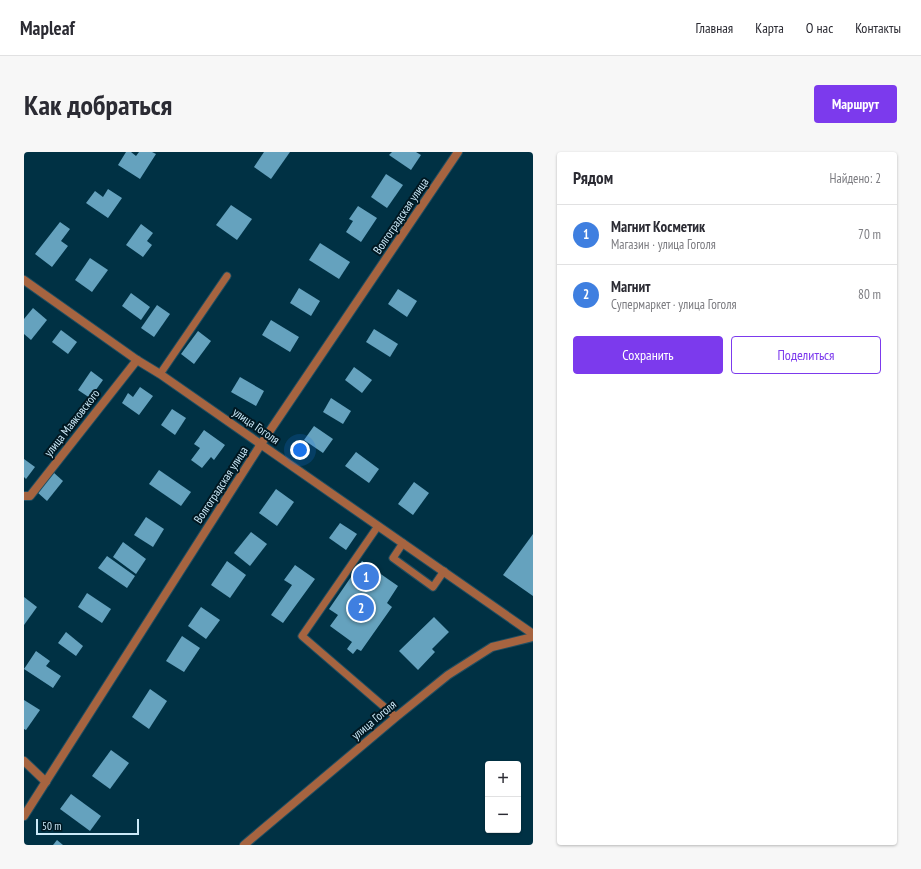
<!DOCTYPE html>
<html lang="ru">
<head>
<meta charset="utf-8">
<style>
  :root { --surface:#fff; --page:#f7f7f7; --text:#2b2b33; --muted:#7c7c81; --line:#e1e1e2; --accent:#7c3aed }
  body { margin:0; font-family:"PT Sans Narrow",sans-serif; background:var(--page); color:var(--text) }
  .controls { position:absolute; right:12px; bottom:12px; display:grid; overflow:hidden; border-radius:4px; box-shadow:0 1px 3px #0004 }
  .controls button { width:36px; height:36px; display:grid; place-items:center; padding:0; border:0; border-bottom:1px solid var(--line); background:var(--surface); color:var(--text); font:20px sans-serif }
  .scale { position:absolute; left:12px; bottom:10px; width:103px; box-sizing:border-box; padding-left:4px; border:2px solid #cbe9f8; border-top:0; font-size:11px; line-height:14px; white-space:nowrap; color:#cbe9f8; -webkit-text-stroke:3px #001822; paint-order:stroke }
  .you { position:absolute; left:276px; top:298px; width:14px; height:14px; margin:-10px; border:3px solid #fff; border-radius:50%; background:#1a73e8; box-shadow:0 0 0 6px #1a73e833 }
  .badge { display:grid; place-items:center; width:26px; height:26px; border-radius:50%; background:var(--accent); color:#fff; font-size:13px; font-weight:700 }
  .pin { position:absolute; translate:-50% -50%; border:2px solid #fff; box-shadow:0 1px 4px #0006 }
  .list { margin:0; padding:0; list-style:none }
  h2 { display:flex; justify-content:space-between; align-items:center; height:52px; margin:0; padding:0 16px; font-size:17px }
  h2 small { font-size:13px; font-weight:400; color:var(--muted) }
  .list li { display:grid; grid-template-columns:26px 1fr auto; gap:12px; align-items:center; box-sizing:border-box; height:60px; padding:0 16px; border-top:1px solid var(--line) }
  .list b { display:block; font-size:15px; white-space:nowrap }
  .list p { margin:0; font-size:13px; white-space:nowrap; color:var(--muted) }
  .list em { font-size:13px; font-style:normal; color:var(--muted) }
  .actions { display:flex; gap:8px; padding:12px 16px }
  .actions a { flex:1; padding:9px 0; border:1px solid var(--accent); border-radius:4px; text-align:center; font-size:14px; color:var(--accent) }
  .actions .main { background:var(--accent); color:#fff }
  .map { position:relative; flex:none; width:509px; height:693px; overflow:hidden; border-radius:4px }
  header { display:flex; align-items:center; gap:24px; box-sizing:border-box; height:56px; padding:0 20px; background:var(--surface); border-bottom:1px solid var(--line) }
  header strong { font-size:19px }
  nav { display:flex; gap:22px; margin-inline-start:auto; font-size:14px }
  .intro { display:flex; align-items:center; justify-content:space-between; box-sizing:border-box; height:96px; padding:0 24px }
  h1 { margin:0; font-size:28px }
  .button { padding:10px 18px; border-radius:4px; background:var(--accent); color:#fff; font-size:14px; font-weight:700 }
  main { display:flex; gap:24px; padding:0 24px }
  aside { flex:1; background:var(--surface); border-radius:4px; box-shadow:0 1px 3px #0004 }
  .map>svg:first-child { display:block }
  .building { fill:#65a2be }
  .lines { fill:none; stroke-linecap:round; stroke-linejoin:round }
  .service-casing { stroke:#204e61; stroke-width:9 }
  .minor-casing { stroke:#204e61; stroke-width:10 }
  .tertiary-casing { stroke:#204e61; stroke-width:10 }
  .service { stroke:#a66440; stroke-width:7 }
  .minor { stroke:#a66440; stroke-width:8 }
  .tertiary { stroke:#a66440; stroke-width:8 }
  .labels { text-anchor:middle; stroke-width:4; stroke-linejoin:round; paint-order:stroke }
  .street-label { font-size:12px; fill:#cbe9f8; stroke:#001822 }
</style>
</head>
<body>
<header>
<strong>Mapleaf</strong>
<nav><a>Главная</a><a>Карта</a><a>О нас</a><a>Контакты</a></nav>
</header>
<div class="intro"><h1>Как добраться</h1><a class="button">Маршрут</a></div>
<main>
<div class="map">
<svg width="509" height="693" viewBox="0 0 509 693">
  <rect width="100%" height="100%" fill="#003144"/>
  <g class="building">
    <path d="M102,0h5l5,4 3,-4h13l4,2 -16,25 -22,-14z"/>
    <path d="M240,0h26l-19,27 -17,-12z"/>
    <path d="M368,0h24l5,3 -10,15 -22,-15z"/>
    <path d="M362,22l17,11 -16,23 -16,-11z"/>
    <path d="M84,37l14,9 -14,20 -22,-15 9,-12 8,6z"/>
    <path d="M207,53l21,14 -15,21 -21,-15z"/>
    <path d="M334,54l19,12 -16,24 -15,-10 7,-11 -4,-2z"/>
    <path d="M36,70l10,7 -9,12 7,5 -16,21 -17,-13z"/>
    <path d="M117,72l12,9 -6,8 5,4 -9,12 -17,-12z"/>
    <path d="M296,91l30,19 -11,17 -30,-19z"/>
    <path d="M66,106l18,12 -16,22 -17,-12z"/>
    <path d="M275,136l21,13 -9,15 -21,-13z"/>
    <path d="M374,137l19,12 -10,16 -19,-13z"/>
    <path d="M107,141l19,14 -9,13 -19,-14z"/>
    <path d="M133,153l13,9 -16,23 -13,-9z"/>
    <path d="M9,156l14,12 -16,20 -7,-6v-15z"/>
    <path d="M247,168l28,17 -9,15 -28,-17z"/>
    <path d="M350,177l24,15 -8,13 -24,-15z"/>
    <path d="M37,178l16,12 -9,12 -16,-12z"/>
    <path d="M174,179l13,10 -17,23 -13,-10z"/>
    <path d="M330,215l18,13 -10,13 -17,-13z"/>
    <path d="M67,219l12,9 -13,18 -12,-8z"/>
    <path d="M216,225l24,14 -8,15 -25,-14z"/>
    <path d="M116,235l13,9 -14,19 -17,-12 6,-10 5,4z"/>
    <path d="M307,246l20,13 -8,13 -20,-12z"/>
    <path d="M148,257l14,9 -11,17 -14,-10z"/>
    <path d="M290,274l19,13 -10,14 -19,-13z"/>
    <path d="M180,278l21,15 -11,15 -3,-3 -9,11 -11,-8 9,-12 -6,-4z"/>
    <path d="M332,300l23,17 -10,14 -24,-17z"/>
    <path d="M0,307l11,8 -9,12 -2,-2z"/>
    <path d="M135,318l32,22 -10,14 -32,-22z"/>
    <path d="M29,320l10,9 -16,20 -10,-9z"/>
    <path d="M390,330l15,11 -16,22 -15,-11z"/>
    <path d="M252,337l18,13 -17,24 -18,-13z"/>
    <path d="M122,365l18,12 -11,18 -19,-12z"/>
    <path d="M316,371l17,11 -11,16 -17,-12z"/>
    <path d="M227,380l16,12 -17,22 -16,-13z"/>
    <path d="M509,382v62l-30,-21z"/>
    <path d="M99,390l23,17 -10,15 -23,-17z"/>
    <path d="M83,404l28,20 -8,12 -29,-20z"/>
    <path d="M203,409l19,14 -16,23 -19,-13z"/>
    <path d="M338,409l36,25 -11,17 5,4 -31,44 -4,-2 -4,5 -6,-5 5,-7 -22,-16 8,-11 -9,-6z"/>
    <path d="M271,413l20,14 -32,44 -12,-8 21,-30 -8,-5z"/>
    <path d="M63,441l24,16 -9,14 -24,-16z"/>
    <path d="M0,445l13,10 -13,18z"/>
    <path d="M177,455l19,13 -14,19 -18,-13z"/>
    <path d="M410,465l15,15 -17,17 3,3 -17,18 -19,-19z"/>
    <path d="M42,480l17,14 -7,10 -18,-13z"/>
    <path d="M158,484l18,12 -16,24 -18,-11z"/>
    <path d="M12,499l14,10 -4,5 15,10 -8,12 -29,-19z"/>
    <path d="M126,537l17,12 -18,28 -17,-12z"/>
    <path d="M0,548l16,10 -14,20 -2,-1z"/>
    <path d="M87,598l18,13 -19,26 -18,-13z"/>
    <path d="M47,642l30,22 -11,15 -30,-22z"/>
    <path d="M33,688l6,5h-10z"/>
  </g>
  <g class="lines">
    <g class="service-casing">
      <g id="service">
        <path d="M136,222l67,-98"/>
        <path d="M354,374l-76,110 94,81"/>
        <path d="M379,391l-10,15 40,29 11,-16"/>
      </g>
    </g>
    <g class="minor-casing">
      <g id="minor">
        <path d="M0,128l113,80 23,14 373,260"/>
        <path d="M0,344h6l107,-136"/>
        <path d="M0,609l22,21"/>
        <path d="M0,664l237,-372 197,-292"/>
      </g>
    </g>
    <g class="tertiary-casing">
      <path id="tertiary" d="M220,693l152,-128 52,-42 44,-28 41,-10"/>
    </g>
    <use href="#service" class="service"/>
    <use href="#minor" class="minor"/>
    <use href="#tertiary" class="tertiary"/>
  </g>
  <g class="labels">
    <g class="street-label">
      <text transform="translate(377 64) rotate(-56)" y="4">Волгоградская улица</text>
      <text transform="translate(48 271) rotate(-52)" y="4">улица Маяковского</text>
      <text transform="translate(232 274) rotate(35)" y="4">улица Гоголя</text>
      <text transform="translate(197 333) rotate(-57)" y="4">Волгоградская улица</text>
      <text transform="translate(350 568) rotate(-40)" y="4">улица Гоголя</text>
    </g>
  </g>
</svg>
<div class="controls">
<button>+</button>
<button>−</button>
</div>
<div class="scale">50 m</div>
<div class="you"></div>
<div class="pin badge" style="left:342px;top:425px;background:#3f7fe0">1</div>
<div class="pin badge" style="left:337px;top:456px;background:#3f7fe0">2</div>
</div>
<aside>
<h2>Рядом<small>Найдено: 2</small></h2>
<ul class="list">
<li><span class="badge" style="background:#3f7fe0">1</span><div><b>Магнит Косметик</b><p>Магазин · улица Гоголя</p></div><em>70 m</em></li>
<li><span class="badge" style="background:#3f7fe0">2</span><div><b>Магнит</b><p>Супермаркет · улица Гоголя</p></div><em>80 m</em></li>
</ul>
<div class="actions"><a class="main">Сохранить</a><a>Поделиться</a></div>
</aside>
</main>
</body>
</html>
